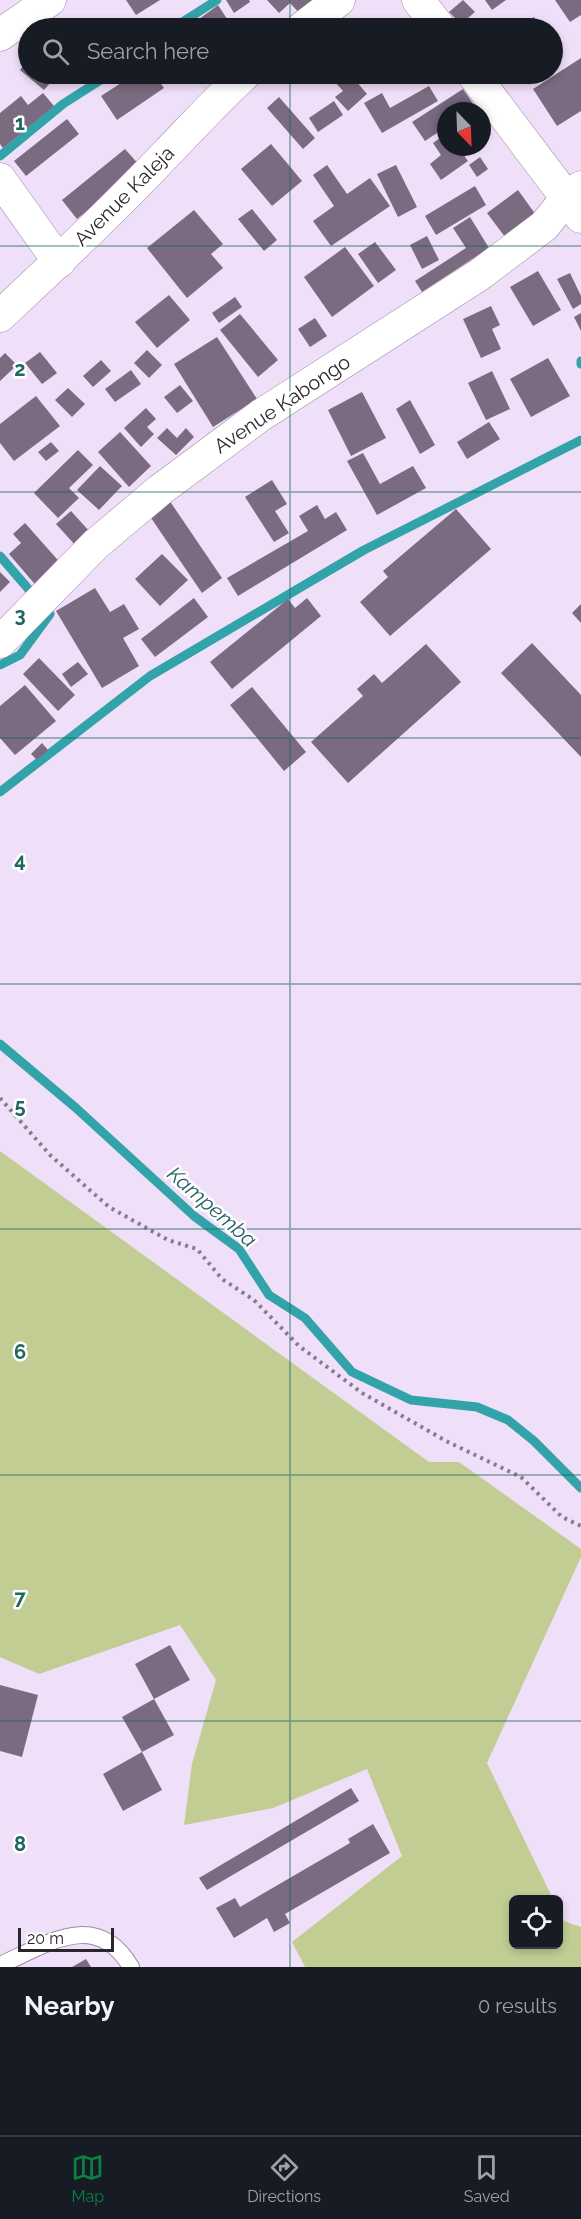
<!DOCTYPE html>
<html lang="en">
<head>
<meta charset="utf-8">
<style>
  :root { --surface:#171b24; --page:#20242c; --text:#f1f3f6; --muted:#9ea1a6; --line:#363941; --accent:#0b8043 }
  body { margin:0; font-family:Raleway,sans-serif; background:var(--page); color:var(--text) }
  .controls { position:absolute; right:18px; bottom:18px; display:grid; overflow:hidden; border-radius:9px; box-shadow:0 3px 9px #0003 }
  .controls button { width:54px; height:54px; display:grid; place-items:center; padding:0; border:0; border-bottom:2px solid var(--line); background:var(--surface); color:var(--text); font:30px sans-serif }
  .compass { position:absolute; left:437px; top:102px; width:54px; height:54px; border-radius:50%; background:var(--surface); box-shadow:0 3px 9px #0003; rotate:157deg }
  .scale { position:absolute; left:18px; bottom:15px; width:96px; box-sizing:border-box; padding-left:6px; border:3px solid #2b252e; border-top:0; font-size:16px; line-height:21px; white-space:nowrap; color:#2b252e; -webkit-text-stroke:4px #fff; paint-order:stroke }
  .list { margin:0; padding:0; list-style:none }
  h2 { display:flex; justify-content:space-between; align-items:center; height:78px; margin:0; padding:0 24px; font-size:26px }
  h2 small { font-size:20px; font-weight:400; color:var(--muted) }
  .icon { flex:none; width:33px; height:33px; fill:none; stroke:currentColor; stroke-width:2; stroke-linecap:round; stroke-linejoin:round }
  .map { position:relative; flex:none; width:581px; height:1967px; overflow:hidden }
  .search { position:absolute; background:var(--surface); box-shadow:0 3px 9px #0003; left:18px; right:18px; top:18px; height:66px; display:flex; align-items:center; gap:15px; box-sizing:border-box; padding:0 21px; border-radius:33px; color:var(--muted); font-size:22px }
  .sheet { height:168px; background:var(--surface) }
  nav { display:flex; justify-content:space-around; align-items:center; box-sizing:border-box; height:84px; border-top:2px solid var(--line); background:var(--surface); font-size:16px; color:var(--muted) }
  nav a { display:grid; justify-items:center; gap:3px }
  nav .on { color:var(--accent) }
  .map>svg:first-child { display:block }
  .green { fill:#c2cd94 }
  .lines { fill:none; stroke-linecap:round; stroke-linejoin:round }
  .stream { stroke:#31a3a9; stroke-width:9 }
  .building { fill:#7a6b81 }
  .lane-casing { stroke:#9c8ca3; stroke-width:18 }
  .street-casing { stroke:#9c8ca3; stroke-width:33 }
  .path { stroke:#877c8d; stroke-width:4; stroke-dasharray:3 4.5; stroke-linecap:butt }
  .lane { stroke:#fff; stroke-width:16 }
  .street { stroke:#fff; stroke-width:32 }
  .grid { fill:none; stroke:#1f675c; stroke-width:1.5; stroke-opacity:0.55 }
  .labels { text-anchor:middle; stroke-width:5; stroke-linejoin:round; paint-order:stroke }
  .street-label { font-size:20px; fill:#2b252e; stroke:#fff }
  .water-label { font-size:21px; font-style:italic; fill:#246064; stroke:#fff }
  .grid-label { font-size:20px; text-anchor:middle; font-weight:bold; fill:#1f675c; stroke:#fff; stroke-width:5; stroke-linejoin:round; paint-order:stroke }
</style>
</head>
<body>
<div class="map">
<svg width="581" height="1967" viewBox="0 0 581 1967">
  <rect width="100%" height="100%" fill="#f0dff8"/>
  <path class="green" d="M0,1151l429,311h30l122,87v8l-94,206 66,136 -39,1v44h44l1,-34 5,11 17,6v40h-276l-13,-25 110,-86 -35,-87 -94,39 -89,17 8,-61 24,-84 -36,-55 -141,49 -39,-17z"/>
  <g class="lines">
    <g class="stream">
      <path d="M173,28l44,-28"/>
      <path d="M0,156l63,-52 47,-30"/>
      <path d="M581,361v3"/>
      <path d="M0,556l50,58 -30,41 -20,10"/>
      <path d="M0,792l150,-116 214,-126 217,-110"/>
      <path d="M0,1044l76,64 118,108 45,33 30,46 36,23 47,54 59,28 66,7 31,13 26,21 47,47"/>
    </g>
  </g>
  <g class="building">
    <path d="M126,0h34l-24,15z"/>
    <path d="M226,0h23l1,2 -16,11z"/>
    <path d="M267,0h52l-17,16 -12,-13 -11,10z"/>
    <path d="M463,0l12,12 -14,12 -12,-12z"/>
    <path d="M485,0h21l-14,10z"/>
    <path d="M555,0h26v15l-11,7z"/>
    <path d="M218,5l15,23h-46z"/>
    <path d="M534,17l7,11h-26z"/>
    <path d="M581,58v53l-24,15 -24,-37z"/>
    <path d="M28,60v14h30l-14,16 -24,-20z"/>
    <path d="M135,74h19l10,14 -47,32 -16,-24z"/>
    <path d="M328,74h22l17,20 -19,17 -13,-14 8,-6z"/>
    <path d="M372,74h19l-14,8z"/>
    <path d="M429,86l9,15 -56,32 -18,-30 18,-10 8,15z"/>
    <path d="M463,89l13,19 -4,3h-26v16l-21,14 -13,-19z"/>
    <path d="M43,93l11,13 -51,42 -3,-4v-31l21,-17 7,9z"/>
    <path d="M279,97l36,41 -12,11 -36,-41z"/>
    <path d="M334,101l9,14 -25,17 -9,-14z"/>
    <path d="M67,119l12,15 -53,42 -12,-15z"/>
    <path d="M446,134v13h12l10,14 -27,19 -11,-16 11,-9 -8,-12z"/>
    <path d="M271,144l31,37 -30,25 -31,-37z"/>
    <path d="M125,149l16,18 -64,52 -15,-19z"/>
    <path d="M480,157l8,12 -11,8 -8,-12z"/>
    <path d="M327,165l20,29 23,-16 20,28 -59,40 -18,-25 21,-15 -21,-31z"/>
    <path d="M396,165l21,42 -19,10 -21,-43z"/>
    <path d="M475,186l11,19 -50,30 -11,-19z"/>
    <path d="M518,190l18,25 -31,22 -18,-24z"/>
    <path d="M252,209l25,31 -13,11 -26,-32z"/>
    <path d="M194,210l29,34 -12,10 12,14 -36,30 -40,-50z"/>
    <path d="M470,217l19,31 -67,44 -7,-11 51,-33 -13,-20z"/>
    <path d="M427,236l12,24 -17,9 -12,-24z"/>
    <path d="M375,242l21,28 -18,13 -20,-29z"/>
    <path d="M345,247l29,39 -42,31 -28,-40z"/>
    <path d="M538,271l23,39 -28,16 -23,-39z"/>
    <path d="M570,273l11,23v8l-8,5 -16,-30z"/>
    <path d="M169,295l21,25 -33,28 -22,-26z"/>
    <path d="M235,297l7,10 -23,16 -7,-10z"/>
    <path d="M491,306l9,19 -8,4 9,20 -20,9 -18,-39z"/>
    <path d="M581,313v18l-7,-14z"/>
    <path d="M240,314l38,46 -20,17 -38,-47z"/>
    <path d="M315,318l12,18 -17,11 -12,-18z"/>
    <path d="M217,337l40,62 -44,28 -39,-63z"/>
    <path d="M147,350l15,15 -13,13 -15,-15z"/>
    <path d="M40,352l17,21 -15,11 -17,-21z"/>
    <path d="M5,353l12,12 -17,16v-23z"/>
    <path d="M548,358l22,38 -39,21 -21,-38z"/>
    <path d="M101,360l10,11 -18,16 -10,-11z"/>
    <path d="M131,370l10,14 -26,18 -10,-13z"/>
    <path d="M492,371l18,38 -24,11 -18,-37z"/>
    <path d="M180,385l13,16 -16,12 -13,-16z"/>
    <path d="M68,388l17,16 -13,13 -17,-17z"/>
    <path d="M362,392l24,46 -35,18 -23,-46z"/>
    <path d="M36,396l24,30 -46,35 -14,-18v-19z"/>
    <path d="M410,400l25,45 -15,9 -24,-45z"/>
    <path d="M146,408l10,11 -9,8 7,7 -13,13 -17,-19z"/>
    <path d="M489,422l11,17 -33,20 -10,-17z"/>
    <path d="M167,428l10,10 9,-10 8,9 -18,18 -19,-17z"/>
    <path d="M120,432l31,34 -22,21 -31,-35z"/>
    <path d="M51,442l8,9 -13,10 -8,-9z"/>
    <path d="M78,450l15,15 -24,23 10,10 -21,20 -24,-25z"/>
    <path d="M363,453l17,31 33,-18 13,22 -49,27 -30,-54z"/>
    <path d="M100,466l22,20 -23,24 -22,-20z"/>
    <path d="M272,480l15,24 -12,7 14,22 -15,9 -29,-45z"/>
    <path d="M167,497l55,81 -20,15 -55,-81z"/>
    <path d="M317,505l8,14 11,-7 11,18 -109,66 -11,-18 81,-47 -9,-15z"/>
    <path d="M456,509l35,40 -101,87 -30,-34 28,-25 -5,-6z"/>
    <path d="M71,511l19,21 -14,14 -20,-22z"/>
    <path d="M25,523l39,44 -25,22 -30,-35 12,-11 -8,-9z"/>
    <path d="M162,554l26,26 -28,26 -25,-27z"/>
    <path d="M0,572l10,10 -10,10z"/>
    <path d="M95,588l15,24 14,-8 15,25 -16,9 16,28 -37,22 -46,-77z"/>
    <path d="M194,598l14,19 -53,40 -14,-18z"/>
    <path d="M307,598l14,18 -89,73 -22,-27 78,-63 7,9z"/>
    <path d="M581,604v19l-9,-10z"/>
    <path d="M532,643l49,52v62l-80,-84z"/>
    <path d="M426,644l35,38 -113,101 -37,-41 52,-46 -6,-7 17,-15 8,9z"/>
    <path d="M39,658l36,37 -17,16 -35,-37z"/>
    <path d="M78,662l10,12 -17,13 -9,-13z"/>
    <path d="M25,685l31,36 -41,34 -15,-17v-32z"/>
    <path d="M252,687l54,65 -22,19 -54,-66z"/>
    <path d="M42,743l6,7 -11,10 -6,-6z"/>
    <path d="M170,1645l20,35 -36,19 -19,-35z"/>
    <path d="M0,1685l38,10 -16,62 -22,-6z"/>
    <path d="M154,1699l20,36 -32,17 -20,-35z"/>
    <path d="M142,1752l20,38 -39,21 -20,-37z"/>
    <path d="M351,1788l8,13 -152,89 -8,-12z"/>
    <path d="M373,1824l17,29 -105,61 5,9 -16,9 -7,-14 -33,20 -18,-30 19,-10 5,9 110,-64 -2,-4z"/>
    <path d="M86,1959l5,8h-19z"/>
  </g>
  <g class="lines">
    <g class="lane-casing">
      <path id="lane" d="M0,1965c46,-20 96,-57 131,2"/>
    </g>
    <g class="street-casing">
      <g id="street">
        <path d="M418,0l22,28"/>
        <path d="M302,28l37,-28"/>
        <path d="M0,35l50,-35"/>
        <path d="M473,74l108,143"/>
        <path d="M0,179l59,83"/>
        <path d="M0,316c57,-53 114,-107 168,-164 26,-27 50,-53 77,-78"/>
        <path d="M0,642l96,-98 64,-54 101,-75 218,-140 65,-49 22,-27 15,-12"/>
      </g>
    </g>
    <path class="path" d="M0,1098l50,57 59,52 59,33 29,9 25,30 32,21 45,46 63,47 86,49 73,35 41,40 19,9"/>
    <use href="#lane" class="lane"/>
    <use href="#street" class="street"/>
  </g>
  <path class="grid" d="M290,0v28M290,74v1893M0,246h581M0,492h581M0,738h581M0,984h581M0,1229h581M0,1475h581M0,1721h581"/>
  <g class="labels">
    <g class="street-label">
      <text transform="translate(124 196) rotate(-45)" y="7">Avenue Kaleja</text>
      <text transform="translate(282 404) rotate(-34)" y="7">Avenue Kabongo</text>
    </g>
    <g class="water-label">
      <text transform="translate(212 1207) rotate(41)" y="7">Kampemba</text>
    </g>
  </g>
  <g class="grid-label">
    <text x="20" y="130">1</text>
    <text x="20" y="376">2</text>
    <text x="20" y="622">3</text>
    <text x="20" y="867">4</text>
    <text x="20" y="1113">5</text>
    <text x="20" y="1359">6</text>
    <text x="20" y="1605">7</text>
    <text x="20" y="1851">8</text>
  </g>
</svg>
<div class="controls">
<button><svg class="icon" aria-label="locate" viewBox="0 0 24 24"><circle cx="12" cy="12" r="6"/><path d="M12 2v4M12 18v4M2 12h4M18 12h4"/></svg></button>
</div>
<svg class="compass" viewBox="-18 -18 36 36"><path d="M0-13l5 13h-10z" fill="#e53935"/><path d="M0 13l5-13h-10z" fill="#9ea1a6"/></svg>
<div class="scale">20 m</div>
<div class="search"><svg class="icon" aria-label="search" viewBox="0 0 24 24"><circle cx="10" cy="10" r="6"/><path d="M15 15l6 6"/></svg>Search here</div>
</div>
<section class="sheet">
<h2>Nearby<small>0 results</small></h2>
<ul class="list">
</ul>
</section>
<nav>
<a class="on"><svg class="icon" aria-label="map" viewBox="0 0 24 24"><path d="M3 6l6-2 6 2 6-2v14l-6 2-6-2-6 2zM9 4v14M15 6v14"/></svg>Map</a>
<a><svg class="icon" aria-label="directions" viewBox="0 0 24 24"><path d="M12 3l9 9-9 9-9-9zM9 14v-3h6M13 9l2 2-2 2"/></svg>Directions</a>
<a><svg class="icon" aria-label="saved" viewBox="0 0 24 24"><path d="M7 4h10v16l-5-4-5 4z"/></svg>Saved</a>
</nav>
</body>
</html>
